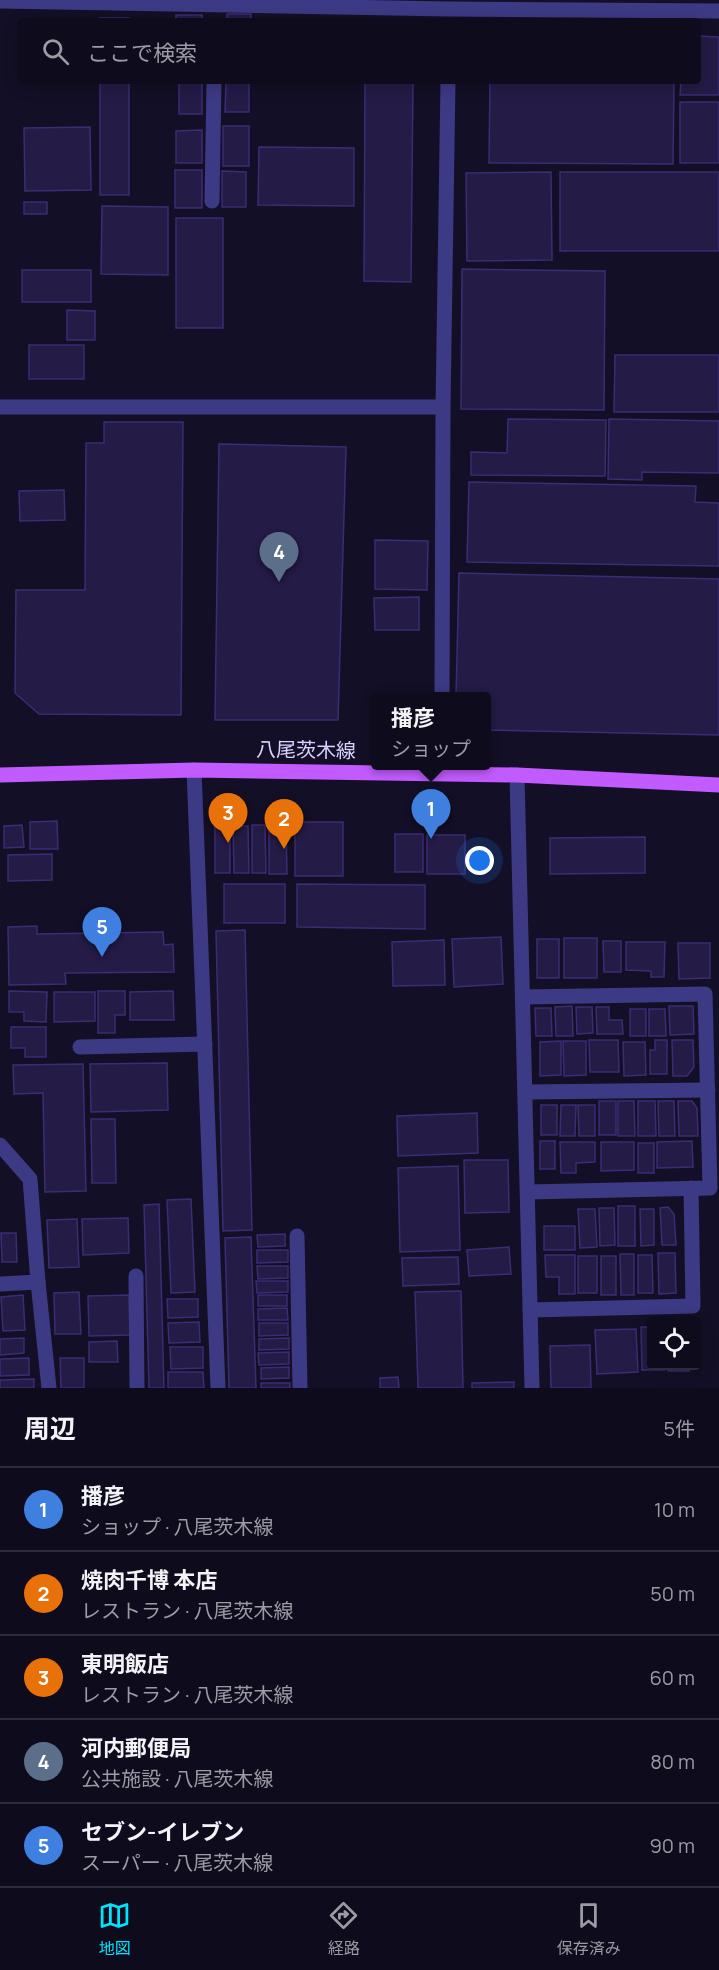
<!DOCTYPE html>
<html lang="ja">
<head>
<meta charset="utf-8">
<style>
  :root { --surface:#0e0b1c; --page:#171425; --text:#f1f3f6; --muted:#9b9ba3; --line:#2e2b3b; --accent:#00e5ff }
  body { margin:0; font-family:Manrope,"Noto Sans JP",sans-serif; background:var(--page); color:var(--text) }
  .controls { position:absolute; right:18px; bottom:18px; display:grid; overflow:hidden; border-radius:6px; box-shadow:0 3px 15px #0003 }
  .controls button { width:54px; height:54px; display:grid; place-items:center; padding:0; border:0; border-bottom:2px solid var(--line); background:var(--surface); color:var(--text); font:30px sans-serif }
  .you { position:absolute; left:480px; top:861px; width:21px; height:21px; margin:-15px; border:4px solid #fff; border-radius:50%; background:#1a73e8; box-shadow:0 0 0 9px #1a73e833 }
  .badge { display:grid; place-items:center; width:39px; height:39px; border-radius:50%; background:var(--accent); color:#fff; font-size:20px; font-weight:700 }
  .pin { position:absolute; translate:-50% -50px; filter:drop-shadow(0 2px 3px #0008) }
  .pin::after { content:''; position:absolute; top:32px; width:21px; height:18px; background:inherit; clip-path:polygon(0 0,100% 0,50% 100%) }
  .popup { position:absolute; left:371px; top:692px; width:120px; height:78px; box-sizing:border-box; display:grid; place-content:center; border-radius:6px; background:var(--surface); filter:drop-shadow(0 2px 4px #0005); font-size:20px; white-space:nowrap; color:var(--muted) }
  .popup b { font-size:22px; color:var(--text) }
  .popup::after { content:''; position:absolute; left:50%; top:100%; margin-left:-12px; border:12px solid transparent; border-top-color:var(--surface) }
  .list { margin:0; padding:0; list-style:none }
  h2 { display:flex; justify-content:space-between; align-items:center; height:78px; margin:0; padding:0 24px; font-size:26px }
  h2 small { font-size:20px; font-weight:400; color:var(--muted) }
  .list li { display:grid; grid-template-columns:39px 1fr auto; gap:18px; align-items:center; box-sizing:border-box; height:84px; padding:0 24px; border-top:2px solid var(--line) }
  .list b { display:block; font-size:22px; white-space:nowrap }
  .list p { margin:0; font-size:20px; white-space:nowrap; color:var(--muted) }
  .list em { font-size:20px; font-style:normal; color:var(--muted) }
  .icon { flex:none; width:33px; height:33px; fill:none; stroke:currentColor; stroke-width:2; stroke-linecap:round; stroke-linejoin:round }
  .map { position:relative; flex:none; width:719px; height:1388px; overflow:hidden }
  .search { position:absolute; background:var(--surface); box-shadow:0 3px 15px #0003; left:18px; right:18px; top:18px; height:66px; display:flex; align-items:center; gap:15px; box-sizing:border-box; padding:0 21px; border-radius:6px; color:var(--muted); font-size:22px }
  .sheet { height:498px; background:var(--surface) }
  nav { display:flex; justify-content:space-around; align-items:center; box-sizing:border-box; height:84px; border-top:2px solid var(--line); background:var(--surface); font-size:16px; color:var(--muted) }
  nav a { display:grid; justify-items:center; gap:3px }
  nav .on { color:var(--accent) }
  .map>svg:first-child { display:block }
  .building { fill:#241b47; stroke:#3b2d73; stroke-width:1.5 }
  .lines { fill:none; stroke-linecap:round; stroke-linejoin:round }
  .minor { stroke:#3d3a85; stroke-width:15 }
  .major { stroke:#c25bff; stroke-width:15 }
  .labels { text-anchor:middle; stroke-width:6; stroke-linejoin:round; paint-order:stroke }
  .street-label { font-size:20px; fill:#d9d4ff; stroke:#130f26 }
</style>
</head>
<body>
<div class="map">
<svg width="719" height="1388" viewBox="0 0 719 1388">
  <rect width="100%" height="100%" fill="#130f26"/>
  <g class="building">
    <rect x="227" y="14" width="24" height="7"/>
    <rect x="176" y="15" width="26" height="6"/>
    <rect x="100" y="18" width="29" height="3"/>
    <path d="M698,36l21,1v58h-39l1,-14h17z"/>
    <rect x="100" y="81" width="29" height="114"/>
    <rect x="179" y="81" width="23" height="33"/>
    <path d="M226,81h23v31h-24z"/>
    <path d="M365,81h48l-2,201 -47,-1z"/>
    <path d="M490,81h184l-1,83 -184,-1z"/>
    <rect x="680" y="102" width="39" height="61"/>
    <rect x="223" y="126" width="26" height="40"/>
    <path d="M90,127l1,63 -66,1 -1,-63z"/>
    <path d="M202,130v33h-26v-32z"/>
    <path d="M259,147l95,1v58l-96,-1z"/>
    <rect x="175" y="170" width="27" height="38"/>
    <path d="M222,171l24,1v35h-24z"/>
    <path d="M551,172l1,88 -85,1 -1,-88z"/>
    <rect x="560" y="172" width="159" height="79"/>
    <rect x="24" y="202" width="23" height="12"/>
    <path d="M102,206l66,1v68l-67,-1z"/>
    <rect x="176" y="218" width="47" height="110"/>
    <path d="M462,269l143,2 -1,139 -143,-1z"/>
    <rect x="22" y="270" width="69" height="32"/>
    <path d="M67,310l28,1v29h-28z"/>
    <rect x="29" y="345" width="55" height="34"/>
    <path d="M615,355h104v57h-105z"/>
    <path d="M508,419l98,1 -1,56 -134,-1v-23l36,1z"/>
    <path d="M609,419l110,2v52l-77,-1v8l-34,-1z"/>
    <path d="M104,422h79l-2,293 -142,-1 -24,-21 1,-103h69l1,-147h18z"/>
    <path d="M219,444l127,3 -8,273h-123z"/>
    <path d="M469,482l227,4 -1,16 24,1v63l-252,-4z"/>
    <path d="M64,490l1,30 -45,1 -1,-30z"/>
    <path d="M375,540l53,1 -1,49 -52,-1z"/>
    <path d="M459,573l260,6v156l-233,-5v-34h-30z"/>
    <path d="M419,597v33h-44l-1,-32z"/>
    <path d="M57,821l1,28h-28v-27z"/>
    <rect x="295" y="822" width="48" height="54"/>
    <path d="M269,824h17l1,50h-18z"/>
    <path d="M22,825l2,22 -20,1v-22z"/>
    <path d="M252,825h13l1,48h-14z"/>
    <rect x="215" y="826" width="15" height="47"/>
    <path d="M233,826h15l1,47h-15z"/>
    <rect x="395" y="834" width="28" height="38"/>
    <rect x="427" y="835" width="38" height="39"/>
    <path d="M645,837v36l-95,1v-36z"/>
    <path d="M52,854v26l-44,1v-26z"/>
    <rect x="224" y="884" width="61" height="39"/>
    <path d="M297,884l128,1v44l-128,-2z"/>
    <path d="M37,926v8l126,-2 1,13 9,-1 1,28 -109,1 1,11 -57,1 -1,-58z"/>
    <path d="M245,930l7,300 -29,1 -7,-300z"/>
    <path d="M501,937l2,47 -49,3 -2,-48z"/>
    <rect x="564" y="938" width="33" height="40"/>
    <rect x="537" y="939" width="22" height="39"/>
    <path d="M444,940l1,45 -52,1 -1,-44z"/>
    <path d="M603,941h18v31h-17z"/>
    <path d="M626,942h39l-1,35h-13v-6l-25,-1z"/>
    <path d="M678,943h32v35l-31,1z"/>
    <path d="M9,991l38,1 -1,30 -22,-1v-9h-15z"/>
    <path d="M98,991h27v24h-10v18h-17z"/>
    <path d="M173,991l1,29h-44v-28z"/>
    <path d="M54,992h41v29l-41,1z"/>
    <path d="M572,1006l1,30h-17l-1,-29z"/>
    <path d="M669,1006h24l1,28 -24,1z"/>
    <path d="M576,1007h16l1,26 -16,1z"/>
    <path d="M596,1007h13v13h13l1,14h-26z"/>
    <path d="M535,1008h16l1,28h-16z"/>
    <rect x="630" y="1009" width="16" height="27"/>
    <path d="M649,1009h16l1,27h-17z"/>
    <path d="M11,1027h35v30h-21v-9h-14z"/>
    <path d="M589,1040h29l1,32h-29z"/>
    <path d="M655,1040h12v34h-17v-24h5z"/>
    <path d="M672,1040h21l1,27 -7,9h-14z"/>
    <path d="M561,1041v34l-21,1v-34z"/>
    <path d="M563,1041h23v34l-22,1z"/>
    <path d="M623,1042h22l1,33 -22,1z"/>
    <path d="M167,1063l1,47 -77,2 -1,-48z"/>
    <path d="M83,1064l3,127 -41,1 -2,-99 -29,1 -1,-29z"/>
    <rect x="599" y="1101" width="17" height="34"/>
    <path d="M618,1101h16l1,35h-17z"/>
    <path d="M638,1101h17l1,35h-18z"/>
    <path d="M658,1101h16l1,35h-16z"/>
    <path d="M678,1101h14l5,7 1,28h-19z"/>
    <rect x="541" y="1105" width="16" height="30"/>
    <path d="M561,1105h15l-1,31h-15z"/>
    <path d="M578,1105h17v31h-16z"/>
    <path d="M477,1113l1,40 -80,3 -1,-40z"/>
    <path d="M91,1119h24l1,64h-24z"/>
    <rect x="540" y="1141" width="15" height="28"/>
    <path d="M692,1141l1,26 -36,1v-26z"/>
    <path d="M560,1142h35v20l-19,1v10h-15z"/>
    <path d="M601,1142h33v28l-33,1z"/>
    <rect x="638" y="1143" width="16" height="30"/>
    <path d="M464,1160h44l1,52 -44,1z"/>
    <path d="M458,1166l2,84 -60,2 -2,-84z"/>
    <path d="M191,1199l4,93 -24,1 -4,-93z"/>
    <path d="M159,1204l5,184h-15l-5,-183z"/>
    <rect x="618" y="1206" width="17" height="40"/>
    <path d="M668,1207l6,7 2,31h-14l-2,-37z"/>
    <path d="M599,1208h15l1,37 -15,1z"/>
    <path d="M578,1209h17l2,38 -17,1z"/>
    <path d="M640,1209h14v36l-13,1z"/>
    <path d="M128,1218l1,35 -46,2 -1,-36z"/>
    <path d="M77,1219l2,48 -30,1 -2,-48z"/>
    <rect x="544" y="1226" width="31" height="24"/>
    <path d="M1,1233h15l1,29h-15z"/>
    <path d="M285,1234v12l-27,1 -1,-12z"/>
    <path d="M251,1237l5,151h-27l-4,-150z"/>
    <path d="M509,1247l2,27 -42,2 -2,-26z"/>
    <path d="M257,1250h31v12l-31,1z"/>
    <path d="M658,1253h17l1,40 -17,1z"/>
    <path d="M620,1254h14v41h-13z"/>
    <path d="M545,1255h30v39h-16v-17h-13z"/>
    <path d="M638,1255h14l1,38h-15z"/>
    <rect x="578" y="1256" width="19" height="37"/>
    <rect x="601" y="1256" width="15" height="39"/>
    <path d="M458,1257l1,27 -56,2 -1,-28z"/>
    <path d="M257,1266h31v12l-30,1z"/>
    <path d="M256,1281h32v11l-31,1z"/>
    <path d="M461,1291l2,97h-45l-3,-96z"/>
    <path d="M79,1292l2,42h-26l-1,-41z"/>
    <path d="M23,1295l2,35 -22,1 -2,-34z"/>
    <path d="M129,1295l1,40 -41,1 -1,-40z"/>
    <rect x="258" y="1295" width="29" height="11"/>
    <path d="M167,1299h31v18l-30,1z"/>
    <path d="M287,1308l1,12h-30v-11z"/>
    <path d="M199,1322l1,20 -31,1 -1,-20z"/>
    <path d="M259,1323h29v12l-29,1z"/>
    <path d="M641,1327h11v39h13v4h-23z"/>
    <path d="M636,1329l2,43 -41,2 -2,-44z"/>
    <path d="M24,1338v15l-24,2v-16z"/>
    <path d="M289,1338v11l-30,1v-11z"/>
    <path d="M117,1341l1,21h-29v-20z"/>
    <path d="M590,1345l1,43h-40l-1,-42z"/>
    <path d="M170,1347h33v21l-32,1z"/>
    <path d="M289,1352v12l-30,1 -1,-12z"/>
    <path d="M29,1358v17l-29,1v-17z"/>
    <path d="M60,1358h24v30h-23z"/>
    <rect x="668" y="1366" width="21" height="5"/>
    <path d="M289,1367v11l-28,1v-11z"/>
    <path d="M168,1372h35l1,16h-36z"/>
    <path d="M398,1377l1,11h-19v-10z"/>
    <path d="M34,1379v9h-34v-8z"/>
    <path d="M514,1382v6h-42v-5z"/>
    <rect x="261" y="1383" width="29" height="5"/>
  </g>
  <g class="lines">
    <g class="minor">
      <path d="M0,1l449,8 270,2"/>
      <path d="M212,201l2,-120"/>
      <path d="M0,407h443l5,-326"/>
      <path d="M442,696l1,-289"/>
      <path d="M194,770l24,618"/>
      <path d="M517,775l15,613"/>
      <path d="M523,997l182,-3 5,194 -182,4"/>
      <path d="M80,1047l125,-3"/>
      <path d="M525,1092l183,-2"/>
      <path d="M0,1145l30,34 8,103 11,106"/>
      <path d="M297,1236l3,152"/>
      <path d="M136,1276l1,112"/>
      <path d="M0,1284l38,-2"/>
      <path d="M530,1310l163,-4 -2,-118"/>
    </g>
    <path class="major" d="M0,775l194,-5 323,5 202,10"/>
  </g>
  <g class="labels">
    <g class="street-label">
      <text transform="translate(306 750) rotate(1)" y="7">八尾茨木線</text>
    </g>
  </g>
</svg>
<div class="controls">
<button><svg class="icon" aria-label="locate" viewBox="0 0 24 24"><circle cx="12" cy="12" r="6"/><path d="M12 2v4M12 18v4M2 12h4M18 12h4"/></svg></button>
</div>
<div class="you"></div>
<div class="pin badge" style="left:431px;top:839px;background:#3f7fe0">1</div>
<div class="popup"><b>播彦</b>ショップ</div>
<div class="pin badge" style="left:284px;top:849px;background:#e8710a">2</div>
<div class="pin badge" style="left:228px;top:843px;background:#e8710a">3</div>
<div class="pin badge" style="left:279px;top:582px;background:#5c6f8a">4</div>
<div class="pin badge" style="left:102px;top:957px;background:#3f7fe0">5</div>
<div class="search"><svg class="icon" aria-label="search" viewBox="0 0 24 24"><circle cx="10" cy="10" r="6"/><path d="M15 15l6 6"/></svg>ここで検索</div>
</div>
<section class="sheet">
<h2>周辺<small>5件</small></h2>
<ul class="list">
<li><span class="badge" style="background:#3f7fe0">1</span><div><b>播彦</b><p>ショップ · 八尾茨木線</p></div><em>10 m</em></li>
<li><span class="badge" style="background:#e8710a">2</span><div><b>焼肉千博 本店</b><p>レストラン · 八尾茨木線</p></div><em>50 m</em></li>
<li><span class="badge" style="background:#e8710a">3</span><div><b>東明飯店</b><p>レストラン · 八尾茨木線</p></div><em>60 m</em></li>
<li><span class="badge" style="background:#5c6f8a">4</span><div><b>河内郵便局</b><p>公共施設 · 八尾茨木線</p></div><em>80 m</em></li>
<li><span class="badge" style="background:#3f7fe0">5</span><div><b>セブン-イレブン</b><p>スーパー · 八尾茨木線</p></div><em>90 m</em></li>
</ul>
</section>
<nav>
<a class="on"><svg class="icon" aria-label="map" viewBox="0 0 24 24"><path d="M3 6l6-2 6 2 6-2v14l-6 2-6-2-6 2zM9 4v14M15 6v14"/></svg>地図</a>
<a><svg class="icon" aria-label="directions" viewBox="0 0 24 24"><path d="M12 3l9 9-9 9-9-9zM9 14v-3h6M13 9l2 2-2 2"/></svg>経路</a>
<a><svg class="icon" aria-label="saved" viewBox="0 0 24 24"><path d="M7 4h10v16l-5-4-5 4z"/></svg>保存済み</a>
</nav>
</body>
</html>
